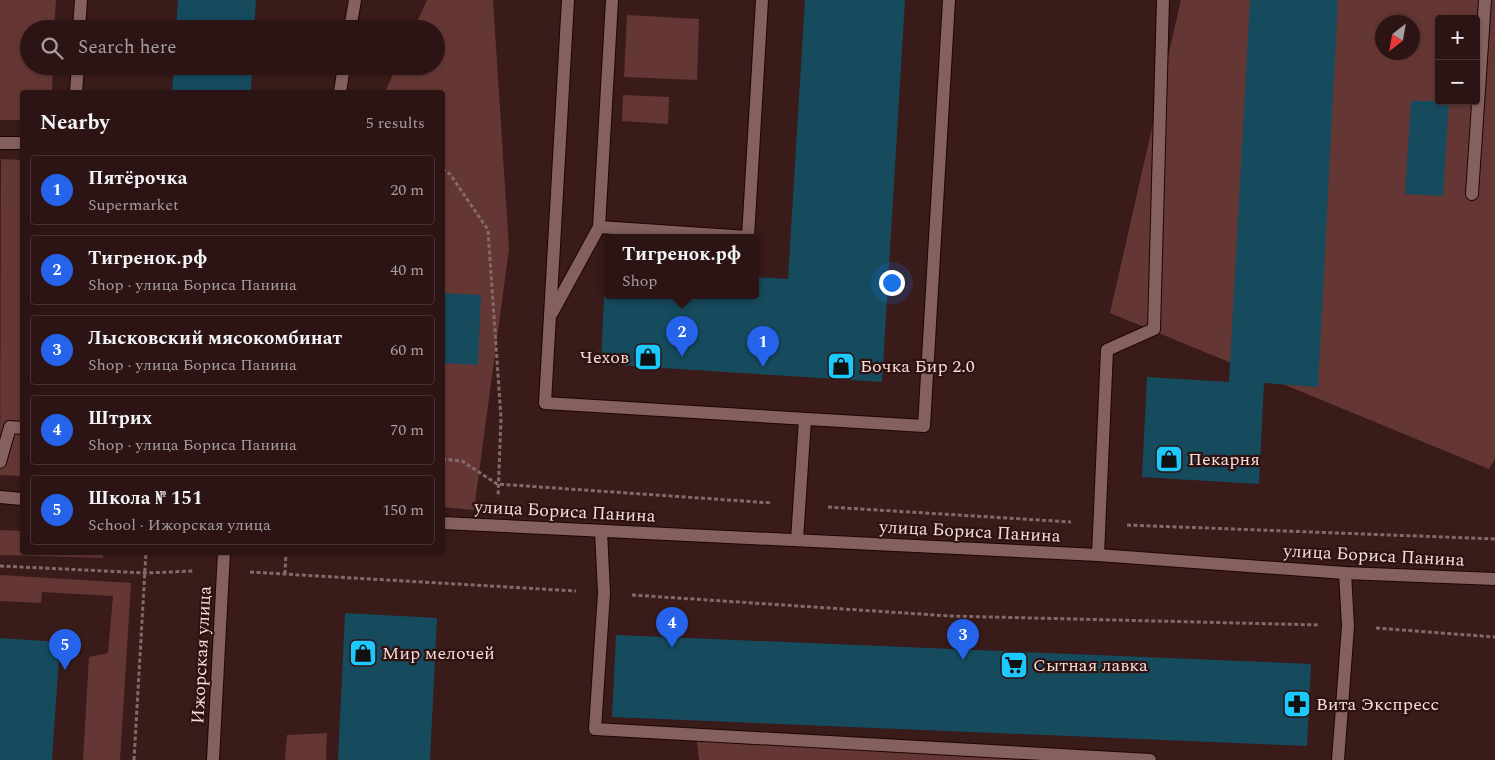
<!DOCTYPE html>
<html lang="en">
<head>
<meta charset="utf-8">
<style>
  :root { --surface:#2b1413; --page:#372121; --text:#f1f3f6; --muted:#a69ea0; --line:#473333; --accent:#2563eb }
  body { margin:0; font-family:Spectral,serif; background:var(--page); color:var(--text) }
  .controls { position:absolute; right:15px; top:15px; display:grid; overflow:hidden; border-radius:5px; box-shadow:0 1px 4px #0004 }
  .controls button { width:45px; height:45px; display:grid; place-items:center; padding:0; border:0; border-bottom:1px solid var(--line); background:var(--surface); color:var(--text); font:25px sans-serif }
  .compass { position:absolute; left:1375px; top:15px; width:45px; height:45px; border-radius:50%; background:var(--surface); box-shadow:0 1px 4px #0004; rotate:211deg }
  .you { position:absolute; left:891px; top:282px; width:18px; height:18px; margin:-12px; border:4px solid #fff; border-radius:50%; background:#1a73e8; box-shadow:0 0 0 8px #1a73e833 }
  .badge { display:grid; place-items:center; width:32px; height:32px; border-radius:50%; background:var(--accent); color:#fff; font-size:16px; font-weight:700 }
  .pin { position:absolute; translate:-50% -41px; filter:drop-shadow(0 1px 2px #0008) }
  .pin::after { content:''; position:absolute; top:26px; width:18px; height:15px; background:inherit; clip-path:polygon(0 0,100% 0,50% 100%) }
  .popup { position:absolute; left:604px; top:234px; width:155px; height:65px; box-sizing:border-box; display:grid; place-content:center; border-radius:5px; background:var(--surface); filter:drop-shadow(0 1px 4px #0005); font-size:16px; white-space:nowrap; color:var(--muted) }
  .popup b { font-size:19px; color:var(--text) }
  .popup::after { content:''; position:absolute; left:50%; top:100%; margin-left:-10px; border:10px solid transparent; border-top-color:var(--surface) }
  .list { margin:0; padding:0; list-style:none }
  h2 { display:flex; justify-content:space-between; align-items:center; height:65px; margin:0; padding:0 20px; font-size:21px }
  h2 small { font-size:16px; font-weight:400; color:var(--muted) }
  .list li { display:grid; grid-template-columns:32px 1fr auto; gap:15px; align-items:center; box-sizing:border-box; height:70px; margin:0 10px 10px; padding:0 10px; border:1px solid var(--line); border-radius:5px }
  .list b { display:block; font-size:19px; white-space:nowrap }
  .list p { margin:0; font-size:16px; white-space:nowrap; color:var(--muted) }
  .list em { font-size:16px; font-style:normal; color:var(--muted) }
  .icon { flex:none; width:28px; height:28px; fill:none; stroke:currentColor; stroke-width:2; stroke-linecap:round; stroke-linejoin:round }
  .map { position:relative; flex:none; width:1495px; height:760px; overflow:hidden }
  .search { position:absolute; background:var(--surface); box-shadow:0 1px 4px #0004; left:20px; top:20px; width:425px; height:55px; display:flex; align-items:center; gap:12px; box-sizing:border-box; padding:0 18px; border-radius:28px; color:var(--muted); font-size:19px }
  .panel { position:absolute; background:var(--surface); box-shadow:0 1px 4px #0004; left:20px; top:90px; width:425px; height:465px; border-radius:5px }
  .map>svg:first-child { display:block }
  .green { fill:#643734; fill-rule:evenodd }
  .building { fill:#164b5e }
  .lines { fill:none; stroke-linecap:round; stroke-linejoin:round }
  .minor-casing { stroke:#1e0504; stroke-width:14 }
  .path { stroke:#836967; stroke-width:3; stroke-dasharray:4 2.5; stroke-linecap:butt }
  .minor { stroke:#84615e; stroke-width:12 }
  .labels { text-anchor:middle; stroke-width:4.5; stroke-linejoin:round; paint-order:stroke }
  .poi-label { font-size:18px; fill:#f2dddb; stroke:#2e1210; text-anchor:start }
  .street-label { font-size:18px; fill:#f2dddb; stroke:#2e1210 }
</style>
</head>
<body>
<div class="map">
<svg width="1495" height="760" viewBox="0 0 1495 760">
  <rect width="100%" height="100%" fill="#391b19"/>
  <g class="green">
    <path d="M0,0h56l-2,29h-25v37h24l-1,26h-30v28h-22z"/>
    <path d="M427,0h66l16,249 -35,261 -31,-3 -1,-415h-57l12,-26h39v-37h-22z"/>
    <path d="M1181,0h314v459l-6,10 -379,-156zM1439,19h37v82h-37zM1382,22h30v30h-30z"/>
    <path d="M627,15l72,4 -2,61 -73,-3z"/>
    <path d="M623,95l46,2 -1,27 -46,-3z"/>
    <path d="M1,159l21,1v316l-22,-1z"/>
    <path d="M0,530l22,1v21l81,1v5l-103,-3z"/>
    <path d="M0,575l131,8 -11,177h-37l6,-103 19,-4 5,-57 -71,-4 -1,11 -41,-2z"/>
    <path d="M327,733l-1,27h-41l2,-25z"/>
    <path d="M696,735l454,25h-451z"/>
  </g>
  <g class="building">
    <path d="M178,0h78l-2,29h-78z"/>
    <path d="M805,0h100l-23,382 -281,-18 3,-68h152v-19l32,2z"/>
    <path d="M1250,0h88l-20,387 -54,-4 -5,101 -117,-7 5,-100 82,5z"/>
    <path d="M174,66h78l-1,26h-79z"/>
    <path d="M1411,101h38l-6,95 -38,-2z"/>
    <path d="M442,293l39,2 -3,70 -36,-2z"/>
    <path d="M345,613l92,5 -7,142h-92z"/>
    <path d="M616,635l695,29 -4,82 -695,-29z"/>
    <path d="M0,638l60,4 -8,118h-52z"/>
  </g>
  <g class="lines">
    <g class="minor-casing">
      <g id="minor">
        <path d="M568,0l-23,403 379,23 25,-426"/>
        <path d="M79,29l2,-29"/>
        <path d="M350,29l5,-29"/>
        <path d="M76,92l2,-26"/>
        <path d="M340,92l4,-26"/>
        <path d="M0,143h22"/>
        <path d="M1472,194l13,-194"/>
        <path d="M599,227l149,10 14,-237"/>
        <path d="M552,313l47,-86 13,-227"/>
        <path d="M0,462l10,-35 12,1"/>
        <path d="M0,497l22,2"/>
        <path d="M442,523l656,32 247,18 150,6"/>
        <path d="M601,531l3,62 -9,136 555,31"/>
        <path d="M797,540l8,-121"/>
        <path d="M1098,555l9,-205 47,-21 9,-329"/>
        <path d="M213,760l11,-208"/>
        <path d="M1338,760l10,-134 -3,-53"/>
      </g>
    </g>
    <g class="path">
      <path d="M442,169l8,5 38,56 13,188 -3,79"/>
      <path d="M442,459l20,2 35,23 275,19"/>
      <path d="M828,507l243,15"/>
      <path d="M1127,525l368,14"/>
      <path d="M0,566l146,7 48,-2"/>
      <path d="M250,572l326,19"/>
      <path d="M285,574l1,-22"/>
      <path d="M632,595l318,21 370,9"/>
      <path d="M1376,628l119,9"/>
      <path d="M134,760l12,-208"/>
    </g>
    <use href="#minor" class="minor"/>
  </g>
  <defs>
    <g id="shop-square" transform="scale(1.4375)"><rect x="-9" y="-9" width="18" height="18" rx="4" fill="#1cc9fc" stroke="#2e1210"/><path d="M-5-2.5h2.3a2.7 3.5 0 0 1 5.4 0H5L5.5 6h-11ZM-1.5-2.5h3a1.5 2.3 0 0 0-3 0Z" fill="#111"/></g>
    <g id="supermarket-square" transform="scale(1.4375)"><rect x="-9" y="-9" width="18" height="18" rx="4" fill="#1cc9fc" stroke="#2e1210"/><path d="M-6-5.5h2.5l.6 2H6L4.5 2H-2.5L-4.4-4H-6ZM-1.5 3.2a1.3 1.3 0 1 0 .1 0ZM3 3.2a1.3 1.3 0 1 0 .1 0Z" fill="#111"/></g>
    <g id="pharmacy-square" transform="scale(1.4375)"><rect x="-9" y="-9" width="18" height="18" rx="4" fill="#1cc9fc" stroke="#2e1210"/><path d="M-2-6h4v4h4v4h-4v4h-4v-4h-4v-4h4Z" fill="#111"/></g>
  </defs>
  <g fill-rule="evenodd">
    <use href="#shop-square" x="648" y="357"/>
    <use href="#shop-square" x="841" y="366"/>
    <use href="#shop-square" x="1169" y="459"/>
    <use href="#shop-square" x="363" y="653"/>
    <use href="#supermarket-square" x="1014" y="665"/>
    <use href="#pharmacy-square" x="1297" y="704"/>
  </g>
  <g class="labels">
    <g class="poi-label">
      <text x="629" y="363" text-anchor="end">Чехов</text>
      <text x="860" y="372">Бочка Бир 2.0</text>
      <text x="1188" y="465">Пекарня</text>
      <text x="382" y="659">Мир мелочей</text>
      <text x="1033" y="671">Сытная лавка</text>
      <text x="1316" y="710">Вита Экспресс</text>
    </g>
    <g class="street-label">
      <text transform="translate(565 511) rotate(3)" y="6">улица Бориса Панина</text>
      <text transform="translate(970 531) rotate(3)" y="6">улица Бориса Панина</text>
      <text transform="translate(1374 555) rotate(3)" y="6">улица Бориса Панина</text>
      <text transform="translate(201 655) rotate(-87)" y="6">Ижорская улица</text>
    </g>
  </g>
</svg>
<div class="controls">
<button>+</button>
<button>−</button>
</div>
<svg class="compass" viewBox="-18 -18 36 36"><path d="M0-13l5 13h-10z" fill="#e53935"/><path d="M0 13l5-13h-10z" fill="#a69ea0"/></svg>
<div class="you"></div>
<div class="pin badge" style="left:763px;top:367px">1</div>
<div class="pin badge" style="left:682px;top:357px">2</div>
<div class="popup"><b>Тигренок.рф</b>Shop</div>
<div class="pin badge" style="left:963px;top:660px">3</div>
<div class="pin badge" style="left:672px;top:648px">4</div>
<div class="pin badge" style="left:65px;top:670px">5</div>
<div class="search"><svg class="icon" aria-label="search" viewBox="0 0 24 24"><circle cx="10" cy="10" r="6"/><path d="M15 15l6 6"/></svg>Search here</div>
<section class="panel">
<h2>Nearby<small>5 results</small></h2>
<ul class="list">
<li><span class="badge">1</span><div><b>Пятёрочка</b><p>Supermarket</p></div><em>20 m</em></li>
<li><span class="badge">2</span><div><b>Тигренок.рф</b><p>Shop · улица Бориса Панина</p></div><em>40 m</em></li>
<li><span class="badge">3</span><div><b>Лысковский мясокомбинат</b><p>Shop · улица Бориса Панина</p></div><em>60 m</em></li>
<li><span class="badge">4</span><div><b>Штрих</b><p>Shop · улица Бориса Панина</p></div><em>70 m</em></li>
<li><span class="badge">5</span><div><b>Школа № 151</b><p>School · Ижорская улица</p></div><em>150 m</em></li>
</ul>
</section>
</div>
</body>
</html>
